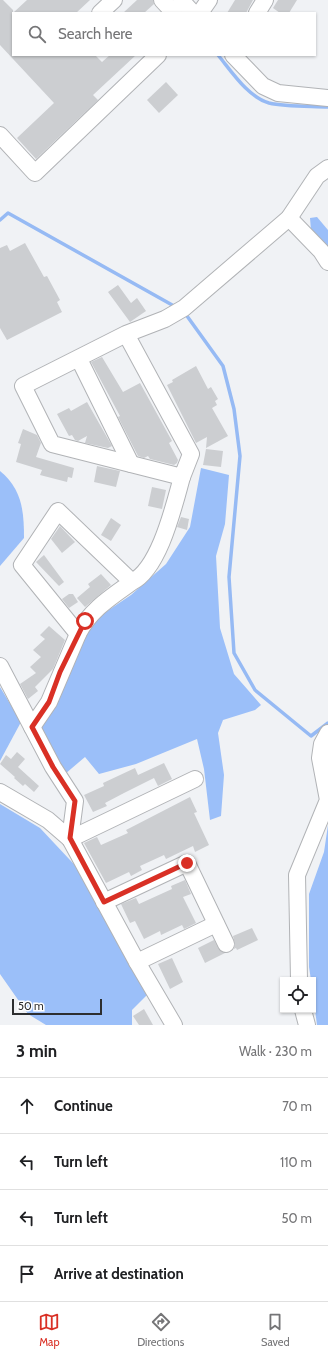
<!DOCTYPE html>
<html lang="en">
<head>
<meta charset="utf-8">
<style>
  :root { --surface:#fff; --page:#f6f6f6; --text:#202124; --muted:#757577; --line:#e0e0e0; --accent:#d93025 }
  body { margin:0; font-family:Cabin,sans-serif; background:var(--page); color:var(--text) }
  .controls { position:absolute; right:12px; bottom:12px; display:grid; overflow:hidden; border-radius:0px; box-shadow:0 1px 3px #0004 }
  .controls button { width:36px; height:36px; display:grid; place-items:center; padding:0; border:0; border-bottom:1px solid var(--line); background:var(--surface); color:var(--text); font:20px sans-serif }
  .scale { position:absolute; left:12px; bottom:10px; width:90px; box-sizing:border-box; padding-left:4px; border:2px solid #2d2e2f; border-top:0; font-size:11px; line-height:14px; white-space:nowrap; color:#2d2e2f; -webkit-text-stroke:3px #fff; paint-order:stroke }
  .stop { position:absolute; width:12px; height:12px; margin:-9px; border:3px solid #d93025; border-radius:50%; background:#fff }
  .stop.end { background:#d93025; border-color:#fff; box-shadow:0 1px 4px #0008 }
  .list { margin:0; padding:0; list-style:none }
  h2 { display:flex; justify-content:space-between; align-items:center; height:52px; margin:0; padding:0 16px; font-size:17px }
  h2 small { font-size:13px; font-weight:400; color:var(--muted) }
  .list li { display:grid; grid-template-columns:26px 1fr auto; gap:12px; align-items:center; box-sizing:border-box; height:56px; padding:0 16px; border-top:1px solid var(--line) }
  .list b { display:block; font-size:15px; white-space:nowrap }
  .list em { font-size:13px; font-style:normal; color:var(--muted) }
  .icon { flex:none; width:22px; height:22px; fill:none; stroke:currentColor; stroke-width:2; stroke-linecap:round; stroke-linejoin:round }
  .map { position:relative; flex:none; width:328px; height:1025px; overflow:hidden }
  .search { position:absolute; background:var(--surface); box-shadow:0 1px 3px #0004; left:12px; right:12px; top:12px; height:44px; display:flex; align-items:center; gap:10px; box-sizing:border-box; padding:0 14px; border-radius:0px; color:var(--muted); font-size:15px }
  .sheet { height:276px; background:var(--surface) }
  nav { display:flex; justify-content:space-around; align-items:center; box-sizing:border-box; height:56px; border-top:1px solid var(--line); background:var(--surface); font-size:11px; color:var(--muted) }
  nav a { display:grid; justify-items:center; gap:2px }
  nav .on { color:var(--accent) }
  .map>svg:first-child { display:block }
  .forest { fill:#9bbff9 }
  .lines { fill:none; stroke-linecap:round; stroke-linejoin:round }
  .stream { stroke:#96baf4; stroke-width:3.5 }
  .building { fill:#ccced1 }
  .minor-casing { stroke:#b1b3b6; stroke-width:18 }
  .minor { stroke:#fff; stroke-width:16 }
  .route { stroke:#d93025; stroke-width:5 }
</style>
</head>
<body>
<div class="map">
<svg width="328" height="1025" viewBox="0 0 328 1025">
  <rect width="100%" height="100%" fill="#f0f2f5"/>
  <g class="forest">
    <path d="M317,217l11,13v21l-17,-21 -1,-12z"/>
    <path d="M201,468l28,7 -4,49 -9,32 4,72 14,46 27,31 -6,5 -32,10 -5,13 6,42 -3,41 -11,4 -6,-51 -7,-30 -61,25 -37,10 -14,-17 -20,17 -24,-45 53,-109 37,-25 35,-31 24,-37z"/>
    <path d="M0,471c22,18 24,40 24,67l-24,28z"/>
    <path d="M0,687l21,35 -21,39z"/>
    <path d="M0,804l40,24 45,48 64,117 -17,17v15h-86l-18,-11 -28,-40z"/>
    <path d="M328,825v200h-11l-4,-31v-14h-2l-2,-13v-73l15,-42z"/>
  </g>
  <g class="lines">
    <g class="stream">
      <path d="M218,55c14,17 30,42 51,48 17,4 42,3 59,4"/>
      <path d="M0,220l8,-7 166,93"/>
      <path d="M187,316l36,50 11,43 6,47 -11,121 5,76 21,37 56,46 17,-13"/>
    </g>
  </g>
  <g class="building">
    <path d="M0,0h3l10,10v3l14,-13h63l-14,13h-63v42h82l7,7 8,-7h26l-43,40 5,5 -62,59 -19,-21 37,-35 -54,-58z"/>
    <path d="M137,0h16l1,4 -10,9h-21z"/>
    <path d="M235,0h18l-7,13h-19z"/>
    <path d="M278,0h19l-8,13h-9l-7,-5z"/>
    <path d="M166,82l12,13 -19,18 -12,-13z"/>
    <path d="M25,243l19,34 3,-1 13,24 -3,2 5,10 -55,28 -7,-12v-80l7,-3 3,6z"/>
    <path d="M118,285l13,18 6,-5 9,13 -16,11 -22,-30z"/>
    <path d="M102,357l21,35 17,-9 32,58 -3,2 9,17 -1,3 -3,2 -24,-6 -2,-3 -4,2 -6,-2 -20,-39 2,-1 -29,-54z"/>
    <path d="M196,366l12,23 3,-2 7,12 -3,2 2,4 -5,3 16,28 -22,12 1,-11 -11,6 -29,-58 6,-3 -1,-2z"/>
    <path d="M87,402l25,44 -4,2 -23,-5 2,-7 -9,5 -3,-1 -3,-5 -3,1 -12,-22 12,-6 2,3z"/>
    <path d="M23,429l14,6 4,8 -5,14 38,11 -2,10 -4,-1 -1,5 -27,-7 2,-5 -26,-8 5,-18 -3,-1z"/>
    <path d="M206,449l17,2 -2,16 -18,-2z"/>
    <path d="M97,466l23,5 -4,16 -22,-5z"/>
    <path d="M152,487l14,3 -4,19 -14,-3z"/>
    <path d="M181,517l8,2 -2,11 -10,-3z"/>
    <path d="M111,518l10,7 -10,16 -10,-6z"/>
    <path d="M60,526l15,16 -13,11 -11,-14z"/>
    <path d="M44,555l20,27 -5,4 -23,-24z"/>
    <path d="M101,574l10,11 -26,22 -8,-9 13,-11 -2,-3z"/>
    <path d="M69,594h4l5,8 -9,6 -7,-9z"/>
    <path d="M49,626l16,14 -12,29 -18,18 3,4 -10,8 -8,-15 16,-11 -6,-6 11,-10 -8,-7 12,-11 -5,-4z"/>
    <path d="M17,752l8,7 -7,8 21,19 -5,6 -9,-8 -2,2 -9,-8 1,-1 -15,-13 6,-9 5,4z"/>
    <path d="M164,763l8,16 -14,7 -4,-8 -30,15 -19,10 2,3 -14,6 -9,-17 20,-9 -1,-3 32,-15 3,7z"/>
    <path d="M190,797l7,15 -3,1 15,32 -14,7 -2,-6 -27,13 -2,-4 -24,11 2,4 -11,6 -2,-4 -23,11 -22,-40 13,-6 4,8 27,-12 -2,-3z"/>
    <path d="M185,880l6,14 -8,3 13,26 -12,6 -2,-4 -21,10 -1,-4 -16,8 -9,-18 -5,2 -9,-19 15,-6 3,6 33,-15 -1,-3z"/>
    <path d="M252,928l6,12 -21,10 -1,-2 -2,1 1,-5 -2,-8z"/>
    <path d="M214,940l4,8 7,5 -20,10 -7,-15z"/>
    <path d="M172,958l11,24 -13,7 -12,-25z"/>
    <path d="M144,1009l9,16h-14l-6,-9z"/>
  </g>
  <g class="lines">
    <g class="minor-casing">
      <g id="minor">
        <path d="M162,0l12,13"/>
        <path d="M181,0l12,13"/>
        <path d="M100,13l14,-13"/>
        <path d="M200,13l9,-13"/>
        <path d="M257,13l8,-13"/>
        <path d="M233,55l30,31 15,7 50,5"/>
        <path d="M0,135l35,38 123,-118"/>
        <path d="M289,218l32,33 7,11"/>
        <path d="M126,334l65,120 -9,23 -130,-33 -29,-58 103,-52 39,-15 19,-11 105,-90 28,-42 11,-8"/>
        <path d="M79,359l52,105"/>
        <path d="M132,582c-21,15 -42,28 -54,52l-56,-69 36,-54 74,71c28,-14 42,-77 50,-105"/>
        <path d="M0,666l53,101 22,34 -5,38"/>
        <path d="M32,727l17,-25 29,-68"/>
        <path d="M0,792l48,28 22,19 67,123 37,63"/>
        <path d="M70,839l125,-60"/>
        <path d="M104,902l83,-39 39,81"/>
        <path d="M137,962l79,-38"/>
        <path d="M299,980l-2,-105 31,-75 -8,-42 2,-14 6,-11"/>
        <path d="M303,1010l4,15"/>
      </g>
    </g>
    <use href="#minor" class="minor"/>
  </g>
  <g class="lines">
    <path class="route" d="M85,621l-25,51 -11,30 -17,25 21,40 22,34 -5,37 34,64 83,-39"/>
  </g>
</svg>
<div class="controls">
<button><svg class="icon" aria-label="locate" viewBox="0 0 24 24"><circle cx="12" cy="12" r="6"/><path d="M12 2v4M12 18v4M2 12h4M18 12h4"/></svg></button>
</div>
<div class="scale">50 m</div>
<div class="stop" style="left:85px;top:621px"></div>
<div class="stop end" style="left:187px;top:863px"></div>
<div class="search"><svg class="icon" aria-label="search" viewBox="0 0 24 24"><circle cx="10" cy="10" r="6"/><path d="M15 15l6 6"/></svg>Search here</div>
</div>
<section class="sheet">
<h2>3 min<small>Walk · 230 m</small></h2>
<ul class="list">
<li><svg class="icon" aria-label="ahead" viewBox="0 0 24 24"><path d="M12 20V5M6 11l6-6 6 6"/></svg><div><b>Continue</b></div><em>70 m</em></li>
<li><svg class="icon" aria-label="left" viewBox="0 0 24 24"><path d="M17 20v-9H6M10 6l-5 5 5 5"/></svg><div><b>Turn left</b></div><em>110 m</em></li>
<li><svg class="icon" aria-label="left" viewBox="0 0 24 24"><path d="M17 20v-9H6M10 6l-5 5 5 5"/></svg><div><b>Turn left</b></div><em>50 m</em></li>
<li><svg class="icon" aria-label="arrive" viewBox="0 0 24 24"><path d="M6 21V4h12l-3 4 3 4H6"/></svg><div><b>Arrive at destination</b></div></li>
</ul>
</section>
<nav>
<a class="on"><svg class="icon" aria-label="map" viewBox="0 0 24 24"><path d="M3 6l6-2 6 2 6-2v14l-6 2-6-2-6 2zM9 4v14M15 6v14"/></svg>Map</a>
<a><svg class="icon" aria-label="directions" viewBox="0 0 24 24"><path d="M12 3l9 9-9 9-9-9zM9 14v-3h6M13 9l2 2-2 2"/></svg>Directions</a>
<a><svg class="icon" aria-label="saved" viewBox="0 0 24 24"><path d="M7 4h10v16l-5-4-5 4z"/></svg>Saved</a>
</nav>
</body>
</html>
